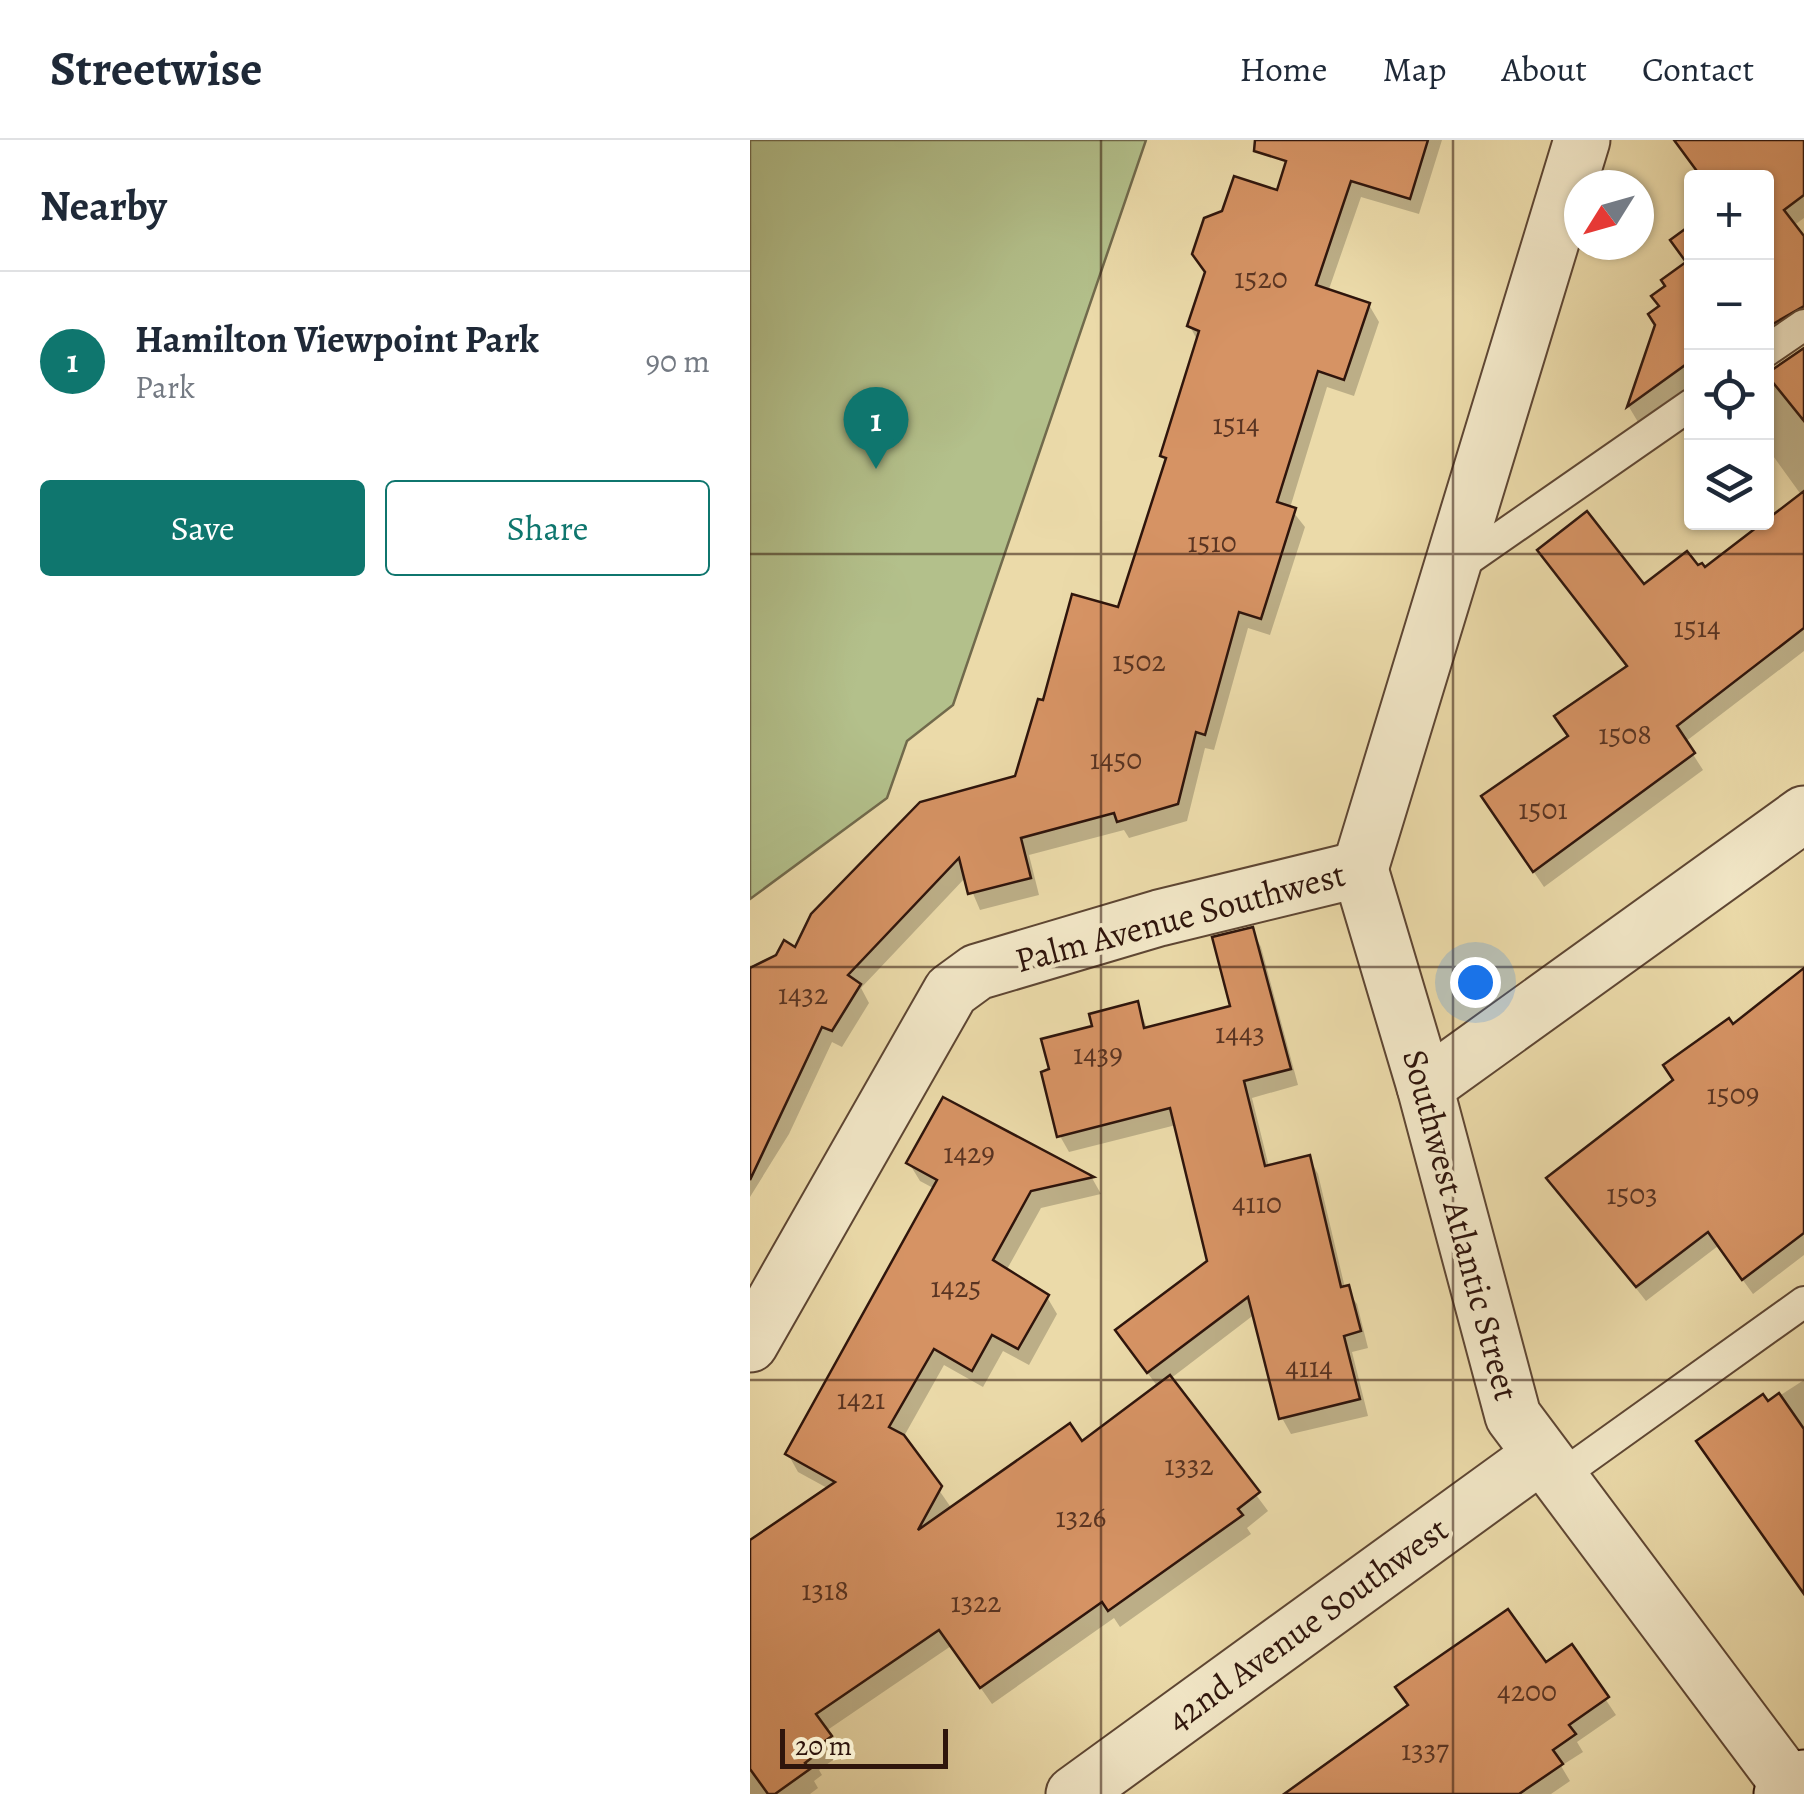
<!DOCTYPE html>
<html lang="en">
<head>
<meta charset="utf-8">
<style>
  :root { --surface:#fff; --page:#f2f2f3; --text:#1f2937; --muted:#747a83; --line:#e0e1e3; --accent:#0f766e }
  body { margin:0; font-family:Alegreya,serif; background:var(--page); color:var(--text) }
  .controls { position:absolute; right:30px; top:30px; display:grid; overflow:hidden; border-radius:10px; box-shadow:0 2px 8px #0004 }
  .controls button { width:90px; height:90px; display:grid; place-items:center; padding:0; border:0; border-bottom:2px solid var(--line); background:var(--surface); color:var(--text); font:50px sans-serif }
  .compass { position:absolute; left:814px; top:30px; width:90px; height:90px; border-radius:50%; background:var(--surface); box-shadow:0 2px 8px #0004; rotate:233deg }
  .scale { position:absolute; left:30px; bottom:25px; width:168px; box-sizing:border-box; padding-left:10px; border:5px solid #2f150c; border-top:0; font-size:28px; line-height:35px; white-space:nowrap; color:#2f150c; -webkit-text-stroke:8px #f2e7c7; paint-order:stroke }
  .you { position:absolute; left:725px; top:842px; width:35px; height:35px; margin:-25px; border:8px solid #fff; border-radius:50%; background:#1a73e8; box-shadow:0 0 0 15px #1a73e833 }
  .badge { display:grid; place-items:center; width:65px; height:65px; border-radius:50%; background:var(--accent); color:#fff; font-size:32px; font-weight:700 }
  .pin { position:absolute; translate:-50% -82px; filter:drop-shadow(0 2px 5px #0008) }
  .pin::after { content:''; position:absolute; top:52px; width:35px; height:30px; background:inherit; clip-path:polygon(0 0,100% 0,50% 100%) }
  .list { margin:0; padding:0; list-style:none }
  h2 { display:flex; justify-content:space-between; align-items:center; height:130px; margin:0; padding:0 40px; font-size:42px }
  h2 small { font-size:32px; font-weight:400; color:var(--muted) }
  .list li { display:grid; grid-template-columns:65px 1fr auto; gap:30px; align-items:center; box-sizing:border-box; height:180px; padding:0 40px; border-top:2px solid var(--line) }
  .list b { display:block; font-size:38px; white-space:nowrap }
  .list p { margin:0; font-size:32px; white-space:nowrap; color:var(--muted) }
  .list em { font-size:32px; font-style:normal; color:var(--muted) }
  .actions { display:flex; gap:20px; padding:30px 40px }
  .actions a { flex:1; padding:22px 0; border:2px solid var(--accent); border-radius:10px; text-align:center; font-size:35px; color:var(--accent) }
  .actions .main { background:var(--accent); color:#fff }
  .icon { flex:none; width:55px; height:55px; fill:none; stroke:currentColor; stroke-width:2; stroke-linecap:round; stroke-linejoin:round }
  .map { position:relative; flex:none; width:1054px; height:1654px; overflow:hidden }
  header { display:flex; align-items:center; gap:60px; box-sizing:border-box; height:140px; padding:0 50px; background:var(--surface); border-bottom:2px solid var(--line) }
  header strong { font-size:48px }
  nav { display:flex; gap:55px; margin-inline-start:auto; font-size:35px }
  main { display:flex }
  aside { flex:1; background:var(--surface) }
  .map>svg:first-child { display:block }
  .green { fill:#b3c08b; stroke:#716a4c; stroke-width:2.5 }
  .shadow { fill:#0003 }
  .building { fill:#d69364; stroke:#2f150c; stroke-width:2.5 }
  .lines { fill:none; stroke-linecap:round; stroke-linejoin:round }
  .lane-casing { stroke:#5e4633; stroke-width:34 }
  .street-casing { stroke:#5e4633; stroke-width:59 }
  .secondary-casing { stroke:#2f150c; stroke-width:59 }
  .lane { stroke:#f2e7c7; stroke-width:30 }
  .street { stroke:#f2e7c7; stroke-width:55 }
  .secondary { stroke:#f2e7c7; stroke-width:55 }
  .grid { fill:none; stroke:#2f150c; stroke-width:2.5; stroke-opacity:0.55 }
  .labels { text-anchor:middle; stroke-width:8; stroke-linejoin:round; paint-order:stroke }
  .number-label { font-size:30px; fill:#593422 }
  .street-label { font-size:35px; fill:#2f150c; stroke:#f2e7c7 }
</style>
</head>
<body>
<header>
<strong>Streetwise</strong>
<nav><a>Home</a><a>Map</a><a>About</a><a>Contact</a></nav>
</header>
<main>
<aside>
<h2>Nearby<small></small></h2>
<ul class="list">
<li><span class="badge">1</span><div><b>Hamilton Viewpoint Park</b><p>Park</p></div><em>90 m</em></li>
</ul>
<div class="actions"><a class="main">Save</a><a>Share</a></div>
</aside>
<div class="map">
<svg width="1054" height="1654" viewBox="0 0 1054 1654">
  <rect width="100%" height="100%" fill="#ebdaa9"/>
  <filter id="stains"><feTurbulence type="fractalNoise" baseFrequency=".002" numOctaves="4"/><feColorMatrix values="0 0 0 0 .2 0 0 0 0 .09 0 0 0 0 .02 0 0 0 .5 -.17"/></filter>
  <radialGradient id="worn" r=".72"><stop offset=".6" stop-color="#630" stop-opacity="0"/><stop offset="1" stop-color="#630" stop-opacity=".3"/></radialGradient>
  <path class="green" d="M0,0h396l-193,565 -46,36 -20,57 -137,101z"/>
  <g class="shadow">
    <path d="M545,0h147l-23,74 -58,-17 -33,95 41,13 10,17 -25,74 -27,-9 -37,121 15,19 -35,108 -22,-7 -34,122 -9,-2 -18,73 -58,17 -5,-8 -95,25 10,40 -59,15 -14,-33 -105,111 8,15 -27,44 -10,-5 -43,92 -39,63v-227l46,-20 221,-172 28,-74 75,-94 47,-147 -4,-7 35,-114 -8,-16 88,-132z"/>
    <path d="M961,0h93v78l-11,8 11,14v74l-38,37v-173z"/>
    <path d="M942,87v156l-54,39 -9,-15 32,-99 26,-44 -14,-23z"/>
    <path d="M1054,211v300l-119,91 18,28 -159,117 -50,-74 76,-76 58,-68 -88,-118 103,36 62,-17 97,-74 -36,-50v-74z"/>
    <path d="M502,790l9,17 37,138 -46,13 17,69 40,-9 9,16 27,114 12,16 11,44 -16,4 16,64 -77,18 -9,-16 -27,-104 -85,65 98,132 -21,17 4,6 -131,93 -6,-9 -122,86 -41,-58 -125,85 14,24 -21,15 3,5 -8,6 4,7 -8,6h-60v-251l79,-54 -31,-17 -10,-18 147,-265 -15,-8 -11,-18 35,-63 148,78 9,16 -60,14 -35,63 41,26 10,17 -28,51 -26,-14 -20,36 -39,-22 -41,73 49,71 129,-64 77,-58 -30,-40 82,-85 -34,-137 -107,27 -9,-16 -8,-65 43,-43 42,-24 11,26 85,-22z"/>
    <path d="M1054,834v281l-51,39 -35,-48 -72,55 -97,-123 126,-96 58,-54z"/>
    <path d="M1054,1240v214l-91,-129 54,-61z"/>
    <path d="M821,1508l45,67 -39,27 6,10 -22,14 9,15 -19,13h-263l257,-128z"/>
  </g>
  <g class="building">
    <path d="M505,0h173l-18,59 -59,-18 -35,104 54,18 -26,77 -26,-9 -41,131 19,6 -35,111 -22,-7 -34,123 -9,-3 -18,72 -61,18 -3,-9 -93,25 10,40 -63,16 -9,-36 -111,117 13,9 -29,47 -10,-4 -72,153v-212l26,-13 8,-15 11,7 16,-33 109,-112 95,-26 23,-77 5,1 29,-106 46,13 48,-149 -6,-2 39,-125 -12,-5 18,-54 -13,-18 12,-36 18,-7 12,-35 43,14 9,-29 -32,-10z"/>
    <path d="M924,0h130v55l-20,15 20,26v70l-38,22v-150h-64z"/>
    <path d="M942,84v136l-65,47 28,-82 -7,-11 11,-8 -8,-10 14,-10 -4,-6 25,-18 -16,-22z"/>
    <path d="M1054,208v73l-38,-47z"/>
    <path d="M1054,351v137l-127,98 18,27 -162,119 -52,-76 87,-60 -14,-20 73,-50 -90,-116 50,-39 57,73 43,-33 11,14 4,-2 3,4z"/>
    <path d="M503,787l38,142 -47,12 21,85 45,-11 31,132 8,-2 12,46 -17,5 16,63 -81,20 -31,-122 -101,76 -32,-43 92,-69 -37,-153 -113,29 -16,-65 8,-3 -8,-30 51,-13 -3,-12 49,-13 6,27 86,-22 -18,-69z"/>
    <path d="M1054,828v265l-62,47 -34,-48 -72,55 -90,-109 127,-98 -10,-15 66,-47 4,6z"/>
    <path d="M193,957l151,80 -63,14 -38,69 56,35 -31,54 -26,-14 -20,36 -38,-22 -45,78 15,8 38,51 -24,44 152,-107 12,18 88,-66 90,117 -22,17 5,6 -135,96 -6,-9 -122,86 -41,-58 -123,84 16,22 -21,15 3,5 -9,7 5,6 -35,25h-7l-18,-25v-229l85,-58 -50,-28 152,-274 -31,-17z"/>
    <path d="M1029,1253l25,36v165l-108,-153 67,-47 5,7z"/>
    <path d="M758,1469l38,53 26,-18 37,53 -40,28 7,9 -23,16 10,14 -44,30h-235l124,-89 -13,-18z"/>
  </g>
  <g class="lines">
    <g class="lane-casing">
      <g id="lane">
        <path d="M1016,211l38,-26"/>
        <path d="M706,428l236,-164"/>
        <path d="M808,1338l246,-176"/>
      </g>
    </g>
    <g class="street-casing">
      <g id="street">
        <path d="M610,729l65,218 88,329 283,378"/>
        <path d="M610,729l222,-729"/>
        <path d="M675,947l379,-273"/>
        <path d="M0,1204l201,-353 26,-19 182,-54 201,-49"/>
        <path d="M324,1654l467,-339"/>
      </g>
    </g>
    <g class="secondary-casing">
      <path id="secondary" d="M1032,1654l22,-16"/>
    </g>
    <use href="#lane" class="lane"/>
    <use href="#street" class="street"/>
    <use href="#secondary" class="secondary"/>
  </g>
  <path class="grid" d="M351,0v1654M703,0v1654M0,414h1054M0,827h1054M0,1240h1054"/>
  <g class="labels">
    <g class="number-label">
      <text x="511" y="148">1520</text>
      <text x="486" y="294">1514</text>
      <text x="462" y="412">1510</text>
      <text x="947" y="497">1514</text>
      <text x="389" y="531">1502</text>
      <text x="875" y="604">1508</text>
      <text x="366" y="629">1450</text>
      <text x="793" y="679">1501</text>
      <text x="53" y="864">1432</text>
      <text x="490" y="903">1443</text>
      <text x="348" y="924">1439</text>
      <text x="983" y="964">1509</text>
      <text x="219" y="1023">1429</text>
      <text x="882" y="1064">1503</text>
      <text x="507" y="1073">4110</text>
      <text x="206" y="1157">1425</text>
      <text x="559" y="1237">4114</text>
      <text x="111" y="1269">1421</text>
      <text x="439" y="1335">1332</text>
      <text x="331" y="1387">1326</text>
      <text x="75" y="1460">1318</text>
      <text x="226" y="1472">1322</text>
      <text x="777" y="1561">4200</text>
      <text x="675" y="1620">1337</text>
    </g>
    <g class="street-label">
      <text transform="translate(430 777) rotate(-15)" y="12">Palm Avenue Southwest</text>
      <text transform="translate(711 1085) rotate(75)" y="12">Southwest Atlantic Street</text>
      <text transform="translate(557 1484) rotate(-36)" y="12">42nd Avenue Southwest</text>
    </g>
  </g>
  <rect width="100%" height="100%" filter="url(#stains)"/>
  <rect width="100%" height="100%" fill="url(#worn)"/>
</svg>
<div class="controls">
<button>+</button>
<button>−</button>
<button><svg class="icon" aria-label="locate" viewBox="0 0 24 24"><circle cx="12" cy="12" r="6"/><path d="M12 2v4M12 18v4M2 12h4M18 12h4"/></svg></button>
<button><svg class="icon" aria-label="layers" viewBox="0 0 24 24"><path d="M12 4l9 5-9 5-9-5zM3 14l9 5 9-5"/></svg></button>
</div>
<svg class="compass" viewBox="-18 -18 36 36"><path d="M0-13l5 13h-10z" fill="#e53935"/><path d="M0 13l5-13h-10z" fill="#747a83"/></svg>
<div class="scale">20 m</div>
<div class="you"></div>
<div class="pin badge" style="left:126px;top:329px">1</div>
</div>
</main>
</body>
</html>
